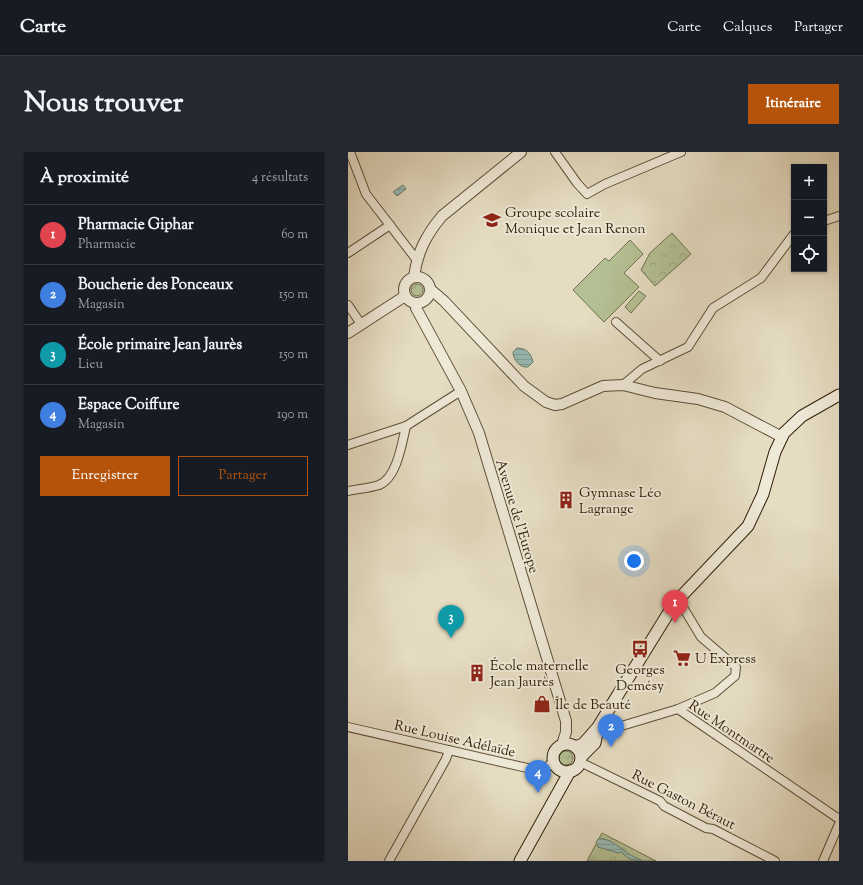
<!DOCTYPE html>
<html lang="fr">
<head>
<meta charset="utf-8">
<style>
  :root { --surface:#171b24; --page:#242831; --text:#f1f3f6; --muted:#9ea1a6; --line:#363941; --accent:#b45309 }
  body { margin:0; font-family:"Sorts Mill Goudy",serif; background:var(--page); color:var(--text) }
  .controls { position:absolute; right:12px; top:12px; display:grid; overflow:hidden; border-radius:0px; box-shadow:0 1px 3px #0004 }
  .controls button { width:36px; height:36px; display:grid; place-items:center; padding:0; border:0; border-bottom:1px solid var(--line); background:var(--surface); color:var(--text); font:20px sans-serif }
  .you { position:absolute; left:286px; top:409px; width:14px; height:14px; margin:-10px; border:3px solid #fff; border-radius:50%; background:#1a73e8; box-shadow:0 0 0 6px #1a73e833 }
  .badge { display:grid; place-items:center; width:26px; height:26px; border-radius:50%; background:var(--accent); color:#fff; font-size:13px; font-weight:700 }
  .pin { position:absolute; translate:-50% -33px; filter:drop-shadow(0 1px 2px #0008) }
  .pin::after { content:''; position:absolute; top:21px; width:14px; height:12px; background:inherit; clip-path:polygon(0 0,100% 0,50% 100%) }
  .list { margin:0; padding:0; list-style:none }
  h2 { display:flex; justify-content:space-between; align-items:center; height:52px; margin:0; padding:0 16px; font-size:17px }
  h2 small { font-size:13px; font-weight:400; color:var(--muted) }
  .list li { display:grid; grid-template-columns:26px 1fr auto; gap:12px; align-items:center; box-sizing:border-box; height:60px; padding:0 16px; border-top:1px solid var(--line) }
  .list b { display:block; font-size:15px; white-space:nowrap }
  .list p { margin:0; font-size:13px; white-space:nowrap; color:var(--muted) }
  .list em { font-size:13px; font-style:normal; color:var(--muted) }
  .actions { display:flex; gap:8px; padding:12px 16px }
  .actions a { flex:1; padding:9px 0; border:1px solid var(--accent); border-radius:0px; text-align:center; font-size:14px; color:var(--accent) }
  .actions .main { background:var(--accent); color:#fff }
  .icon { flex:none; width:22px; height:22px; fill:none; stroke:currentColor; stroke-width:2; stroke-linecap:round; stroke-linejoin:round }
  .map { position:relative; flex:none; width:491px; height:709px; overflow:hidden; border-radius:0px }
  header { display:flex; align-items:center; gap:24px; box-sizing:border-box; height:56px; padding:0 20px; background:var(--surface); border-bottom:1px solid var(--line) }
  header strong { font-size:19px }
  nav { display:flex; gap:22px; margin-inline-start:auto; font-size:14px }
  .intro { display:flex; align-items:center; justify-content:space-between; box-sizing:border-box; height:96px; padding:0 24px }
  h1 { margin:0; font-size:28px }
  .button { padding:10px 18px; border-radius:0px; background:var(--accent); color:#fff; font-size:14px; font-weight:700 }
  main { display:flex; gap:24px; padding:0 24px }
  aside { flex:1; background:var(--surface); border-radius:0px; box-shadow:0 1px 3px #0004 }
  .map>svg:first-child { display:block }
  .grass { fill:url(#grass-tufts); stroke:#726f4e }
  .park { fill:url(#park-crowns); stroke:#726f4e }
  .pitch { fill:#b4c094; stroke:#726f4e }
  .water { fill:url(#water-rules); stroke:#6e7c70 }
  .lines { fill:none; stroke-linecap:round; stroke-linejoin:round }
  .minor-casing { stroke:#5e4e36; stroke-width:10 }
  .tertiary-casing { stroke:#5e4e36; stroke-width:12 }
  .secondary-casing { stroke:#311e08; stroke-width:13 }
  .minor { stroke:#eee8d7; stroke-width:8 }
  .tertiary { stroke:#eee8d7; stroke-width:10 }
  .secondary { stroke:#eee8d7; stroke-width:11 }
  .labels { text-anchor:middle; stroke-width:4; stroke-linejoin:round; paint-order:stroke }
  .poi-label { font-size:14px; fill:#311e08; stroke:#eee8d7; text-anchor:start }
  .street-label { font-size:14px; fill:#311e08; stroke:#eee8d7 }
</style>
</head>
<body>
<header>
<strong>Carte</strong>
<nav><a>Carte</a><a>Calques</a><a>Partager</a></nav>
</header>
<div class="intro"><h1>Nous trouver</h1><a class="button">Itinéraire</a></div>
<main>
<aside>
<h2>À proximité<small>4 résultats</small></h2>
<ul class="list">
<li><span class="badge" style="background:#e0444e">1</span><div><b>Pharmacie Giphar</b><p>Pharmacie</p></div><em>60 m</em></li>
<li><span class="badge" style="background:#3f7fe0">2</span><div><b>Boucherie des Ponceaux</b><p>Magasin</p></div><em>150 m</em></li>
<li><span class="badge" style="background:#0f9aa8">3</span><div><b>École primaire Jean Jaurès</b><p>Lieu</p></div><em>150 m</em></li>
<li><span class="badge" style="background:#3f7fe0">4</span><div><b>Espace Coiffure</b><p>Magasin</p></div><em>190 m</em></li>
</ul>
<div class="actions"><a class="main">Enregistrer</a><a>Partager</a></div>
</aside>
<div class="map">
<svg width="491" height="709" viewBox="0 0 491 709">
  <defs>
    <pattern id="grass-tufts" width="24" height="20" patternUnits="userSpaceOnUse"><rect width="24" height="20" fill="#b4c094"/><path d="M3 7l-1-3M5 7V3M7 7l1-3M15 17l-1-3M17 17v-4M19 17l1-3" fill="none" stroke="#9ba57e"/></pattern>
    <pattern id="park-crowns" width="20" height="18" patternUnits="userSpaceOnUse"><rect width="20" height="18" fill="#b4c094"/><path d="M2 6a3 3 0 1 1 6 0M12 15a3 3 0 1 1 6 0" fill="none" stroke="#9ba57e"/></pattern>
    <pattern id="water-rules" width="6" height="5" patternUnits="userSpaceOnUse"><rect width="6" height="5" fill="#96bbb5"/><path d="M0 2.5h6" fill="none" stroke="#82a09a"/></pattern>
  </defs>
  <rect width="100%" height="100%" fill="#e5dcc2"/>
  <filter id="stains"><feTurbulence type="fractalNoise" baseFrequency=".005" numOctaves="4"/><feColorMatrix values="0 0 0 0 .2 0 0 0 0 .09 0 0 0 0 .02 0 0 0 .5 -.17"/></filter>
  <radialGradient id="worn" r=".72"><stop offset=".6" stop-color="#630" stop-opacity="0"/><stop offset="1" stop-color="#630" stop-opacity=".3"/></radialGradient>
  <g class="grass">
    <circle cx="69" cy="138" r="6"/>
    <circle cx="218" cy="606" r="7"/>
  </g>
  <g class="park">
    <path d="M324,81l19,21 -36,32 -14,-16 9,-17z"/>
    <path d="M254,681l54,28h-69z"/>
  </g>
  <g class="pitch">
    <path d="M282,88l13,14 -19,19 15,14 -35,35 -31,-32 32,-32 4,3z"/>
    <path d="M291,139l7,5 -15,17 -6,-6z"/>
  </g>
  <g class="water">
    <path d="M55,33l3,4 -9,7 -4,-4z"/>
    <path d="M169,196c9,0 14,5 16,14l-5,5c-8,1 -15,-7 -15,-15z"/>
    <path d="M251,686c11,1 19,8 27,14 5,4 12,6 17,9 -7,0 -18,-2 -21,-9l-4,1 -20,-6 -2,-5z"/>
  </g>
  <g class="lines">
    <g class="minor-casing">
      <g id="minor">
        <path d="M2,0l16,42 50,65"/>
        <path d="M207,0l22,31 10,11 18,-10 76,-32"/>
        <path d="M476,69l15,-5"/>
        <path d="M0,101l42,-28"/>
        <path d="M0,153l13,19"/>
        <path d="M268,170l44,39"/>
        <path d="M275,233l19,-16 46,-22 25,-39 48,-30 33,-44"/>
        <path d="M0,293l58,-19 55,-35"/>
        <path d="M0,339c10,-2 22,-3 31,-6 18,-7 23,-42 27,-59"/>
        <path d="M330,557l161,110"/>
        <path d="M252,572l8,3h10l60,-18 37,-16 20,-17 1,-9 -35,-30 -23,-38"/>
        <path d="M0,575l188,43h7l10,-8"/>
        <path d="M232,610l80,39 4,5 42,22 7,1 62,32"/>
        <path d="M41,709l57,-102 3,-9"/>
        <path d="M475,709l16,-37"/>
      </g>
    </g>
    <g class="tertiary-casing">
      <g id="tertiary">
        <circle cx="69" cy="138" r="13"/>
        <path d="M66,125c3,-24 12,-42 28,-61l79,-64"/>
        <path d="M82,137l14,12 80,85 22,16 9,3 7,-1 41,-18 20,-1 32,8 43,6 27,8 57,30"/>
        <path d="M68,151v5l45,83 18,42 87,288v11l-4,13"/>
        <path d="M0,181l57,-37"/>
      </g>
    </g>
    <g class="secondary-casing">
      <g id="secondary">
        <circle cx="219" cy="606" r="14"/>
        <path d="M227,595l8,-3 15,-17 76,-123 74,-78 15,-32 12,-42 9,-19 18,-17 37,-21"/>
        <path d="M233,605l14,-14 3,-15"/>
        <path d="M172,709l50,-90"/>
      </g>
    </g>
    <use href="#minor" class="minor"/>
    <use href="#tertiary" class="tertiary"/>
    <use href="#secondary" class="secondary"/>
  </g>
  <defs>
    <g id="school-bare" transform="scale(1.38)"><path d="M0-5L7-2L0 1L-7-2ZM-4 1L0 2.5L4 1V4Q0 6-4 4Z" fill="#8f2418" stroke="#eee8d7" stroke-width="2.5" paint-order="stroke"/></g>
    <g id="building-bare" transform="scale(1.38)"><path d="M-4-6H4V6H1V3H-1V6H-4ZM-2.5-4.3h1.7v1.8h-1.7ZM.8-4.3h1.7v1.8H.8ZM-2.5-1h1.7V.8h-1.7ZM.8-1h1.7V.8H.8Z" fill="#8f2418" stroke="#eee8d7" stroke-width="2.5" paint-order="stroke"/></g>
    <g id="bus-bare" transform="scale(1.38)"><path d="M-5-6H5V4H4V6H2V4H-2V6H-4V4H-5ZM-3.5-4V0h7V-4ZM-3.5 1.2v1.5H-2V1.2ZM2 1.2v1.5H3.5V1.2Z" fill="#8f2418" stroke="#eee8d7" stroke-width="2.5" paint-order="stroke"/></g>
    <g id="supermarket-bare" transform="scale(1.38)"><path d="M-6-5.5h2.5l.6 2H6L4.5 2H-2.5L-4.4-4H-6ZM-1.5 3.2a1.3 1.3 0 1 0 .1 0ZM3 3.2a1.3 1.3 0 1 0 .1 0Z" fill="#8f2418" stroke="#eee8d7" stroke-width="2.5" paint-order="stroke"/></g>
    <g id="shop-bare" transform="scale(1.38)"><path d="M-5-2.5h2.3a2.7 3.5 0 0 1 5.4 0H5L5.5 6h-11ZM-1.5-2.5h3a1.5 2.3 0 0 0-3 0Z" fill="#8f2418" stroke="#eee8d7" stroke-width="2.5" paint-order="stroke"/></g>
  </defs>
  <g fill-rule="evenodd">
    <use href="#school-bare" x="144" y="68"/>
    <use href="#building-bare" x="218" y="348"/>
    <use href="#bus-bare" x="292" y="497"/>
    <use href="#supermarket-bare" x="334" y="506"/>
    <use href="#building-bare" x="129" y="521"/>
    <use href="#shop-bare" x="194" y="552"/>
  </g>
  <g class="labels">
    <g class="poi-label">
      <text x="157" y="65">Groupe scolaire<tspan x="157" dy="16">Monique et Jean Renon</tspan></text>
      <text x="231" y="345">Gymnase Léo<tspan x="231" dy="16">Lagrange</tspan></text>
      <text x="347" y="511">U Express</text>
      <text x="142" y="518">École maternelle<tspan x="142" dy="16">Jean Jaurès</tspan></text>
      <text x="292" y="522" text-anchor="middle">Georges<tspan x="292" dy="16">Demésy</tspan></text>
      <text x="207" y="557">Île de Beauté</text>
    </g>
    <g class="street-label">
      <text transform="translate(170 364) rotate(73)" y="5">Avenue de l'Europe</text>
      <text transform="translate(384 579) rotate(34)" y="5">Rue Montmartre</text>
      <text transform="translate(107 586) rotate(13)" y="5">Rue Louise Adélaïde</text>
      <text transform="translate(336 647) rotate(27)" y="5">Rue Gaston Béraut</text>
    </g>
  </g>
  <rect width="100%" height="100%" filter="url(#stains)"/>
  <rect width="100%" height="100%" fill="url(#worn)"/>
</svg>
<div class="controls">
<button>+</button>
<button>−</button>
<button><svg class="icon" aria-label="locate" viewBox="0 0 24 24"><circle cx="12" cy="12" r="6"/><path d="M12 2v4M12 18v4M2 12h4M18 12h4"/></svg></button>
</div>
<div class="you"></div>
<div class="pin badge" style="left:327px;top:471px;background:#e0444e">1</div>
<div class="pin badge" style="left:263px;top:595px;background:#3f7fe0">2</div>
<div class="pin badge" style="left:103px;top:486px;background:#0f9aa8">3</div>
<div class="pin badge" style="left:190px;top:641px;background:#3f7fe0">4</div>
</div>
</main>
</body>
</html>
